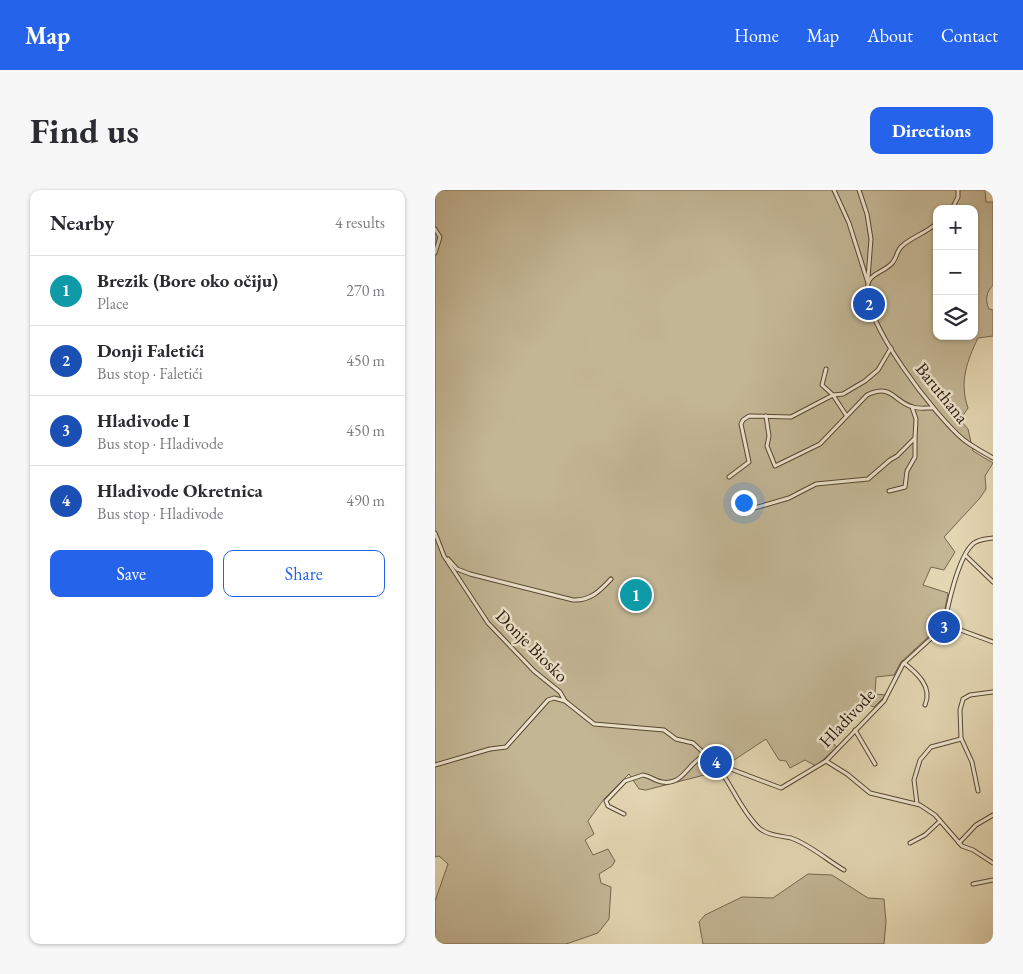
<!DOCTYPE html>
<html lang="en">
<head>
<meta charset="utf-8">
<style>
  :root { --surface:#fff; --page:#f7f7f7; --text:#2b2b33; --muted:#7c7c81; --line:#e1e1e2; --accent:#2563eb }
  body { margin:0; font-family:"EB Garamond",serif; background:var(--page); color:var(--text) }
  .controls { position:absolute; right:15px; top:15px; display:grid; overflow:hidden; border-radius:10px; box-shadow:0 1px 4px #0004 }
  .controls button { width:45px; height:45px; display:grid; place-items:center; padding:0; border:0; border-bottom:1px solid var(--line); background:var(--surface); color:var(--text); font:25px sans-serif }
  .you { position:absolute; left:308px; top:312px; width:18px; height:18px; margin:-12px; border:4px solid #fff; border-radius:50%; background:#1a73e8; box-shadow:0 0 0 8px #1a73e833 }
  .badge { display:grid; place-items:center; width:32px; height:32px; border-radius:50%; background:var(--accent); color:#fff; font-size:16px; font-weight:700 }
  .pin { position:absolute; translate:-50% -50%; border:2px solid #fff; box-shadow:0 1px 5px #0006 }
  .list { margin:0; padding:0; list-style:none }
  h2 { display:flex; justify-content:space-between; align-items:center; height:65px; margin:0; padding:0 20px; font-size:21px }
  h2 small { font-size:16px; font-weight:400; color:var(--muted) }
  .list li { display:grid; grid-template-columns:32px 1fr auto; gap:15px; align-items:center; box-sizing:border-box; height:70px; padding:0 20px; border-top:1px solid var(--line) }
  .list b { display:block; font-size:19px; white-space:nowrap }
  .list p { margin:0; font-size:16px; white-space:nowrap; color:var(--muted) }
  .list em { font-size:16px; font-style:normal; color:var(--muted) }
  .actions { display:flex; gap:10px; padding:15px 20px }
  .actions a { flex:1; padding:11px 0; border:1px solid var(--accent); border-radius:10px; text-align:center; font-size:18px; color:var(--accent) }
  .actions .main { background:var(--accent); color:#fff }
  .icon { flex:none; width:28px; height:28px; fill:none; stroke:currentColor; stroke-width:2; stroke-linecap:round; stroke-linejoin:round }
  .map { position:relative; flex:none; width:558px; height:754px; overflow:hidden; border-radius:10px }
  header { display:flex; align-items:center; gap:30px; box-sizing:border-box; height:70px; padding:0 25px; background:var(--accent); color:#fff }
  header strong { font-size:24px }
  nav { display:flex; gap:28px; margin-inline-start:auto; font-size:18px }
  .intro { display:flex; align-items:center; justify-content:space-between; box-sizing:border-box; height:120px; padding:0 30px }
  h1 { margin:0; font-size:35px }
  .button { padding:12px 22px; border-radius:10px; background:var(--accent); color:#fff; font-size:18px; font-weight:700 }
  main { display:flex; gap:30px; padding:0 30px }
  aside { flex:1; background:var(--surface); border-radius:10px; box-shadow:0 1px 4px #0004 }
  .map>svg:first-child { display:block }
  .green { fill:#c3b695; stroke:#76664e; fill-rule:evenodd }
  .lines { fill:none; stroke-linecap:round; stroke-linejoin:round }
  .minor-casing { stroke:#584732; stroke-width:5 }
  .minor { stroke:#ede4cd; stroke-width:3 }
  .labels { text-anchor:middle; stroke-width:5; stroke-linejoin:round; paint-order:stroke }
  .street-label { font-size:18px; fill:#291707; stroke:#ede4cd }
</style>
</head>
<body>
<header>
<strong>Map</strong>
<nav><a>Home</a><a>Map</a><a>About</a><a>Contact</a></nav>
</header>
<div class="intro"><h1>Find us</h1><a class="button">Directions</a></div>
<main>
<aside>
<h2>Nearby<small>4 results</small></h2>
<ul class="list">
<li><span class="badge" style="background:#0f9aa8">1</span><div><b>Brezik (Bore oko očiju)</b><p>Place</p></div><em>270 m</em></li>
<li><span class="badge" style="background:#1a4fb4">2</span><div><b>Donji Faletići</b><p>Bus stop · Faletići</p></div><em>450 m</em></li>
<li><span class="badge" style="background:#1a4fb4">3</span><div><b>Hladivode I</b><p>Bus stop · Hladivode</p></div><em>450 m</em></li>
<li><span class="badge" style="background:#1a4fb4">4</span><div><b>Hladivode Okretnica</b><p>Bus stop · Hladivode</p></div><em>490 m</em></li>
</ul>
<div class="actions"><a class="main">Save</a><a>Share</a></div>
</aside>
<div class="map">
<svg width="558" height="754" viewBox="0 0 558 754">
  <rect width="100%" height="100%" fill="#e3d6b2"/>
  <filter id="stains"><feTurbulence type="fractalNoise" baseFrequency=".004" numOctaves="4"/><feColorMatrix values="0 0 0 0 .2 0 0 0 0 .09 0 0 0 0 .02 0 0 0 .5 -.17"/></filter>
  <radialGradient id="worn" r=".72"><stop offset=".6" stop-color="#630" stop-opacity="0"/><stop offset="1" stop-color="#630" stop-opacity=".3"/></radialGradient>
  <g class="green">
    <path d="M0,0h550l1,12h7v83c-7,7 -8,16 -4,24l4,1v26l-15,2c-11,23 -19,44 -10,70l-8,12 8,9 5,22 20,12 -8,13 1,13 -6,9 -36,39 11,15 -11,18 -13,-3 -8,18 25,8 -6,31 -41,38 -7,13 -18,2 -1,17 11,1 -12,12 -11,-4 -24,25 -9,13 7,6 -21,19 -11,-6 -15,8 -4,-7 -7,-1 -13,-21 -50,33 -70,18 -7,-1 -10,-15 -25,25 -16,22 6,13 -9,6 8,15 15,-6 7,12 -3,5 -13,8 2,9 10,4 -2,32 -11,14 -32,11h-131v-43l13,-37 -9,-8 -4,1zM502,19h37v127h-37z"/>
    <path d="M373,684l24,1 36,23 16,1 2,23 -2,22h-181l-4,-22 6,-7 37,-18 31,1z"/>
  </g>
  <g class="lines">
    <g class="minor-casing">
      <g id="minor">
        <path d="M399,0l15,33 19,60"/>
        <path d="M424,0l8,24 4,25 -3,39"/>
        <path d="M517,19l6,-12v-7"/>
        <path d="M502,33c-11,10 -25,14 -35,23 -5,4 -5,11 -9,16 -6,9 -23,11 -25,22 -9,35 69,134 96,156 9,7 19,12 29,18"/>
        <path d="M0,39l5,8 -5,16"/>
        <path d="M391,179l-4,16 11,10 13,20"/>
        <path d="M331,226l3,20 -2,10 8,20 45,-22 47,-49c26,-12 26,7 46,12 6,2 13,1 19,1"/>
        <path d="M294,287l20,-15 -8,-38 2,-4 6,-4 42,1 42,-22 10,-1 22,-13 13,-11 13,-22"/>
        <path d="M454,301l16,-4 2,-16 8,-14v-19"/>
        <path d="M316,319l38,-11 27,-14 52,-5 22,-19 7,-4 18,-18 1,-19 -4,-12"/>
        <path d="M0,343l9,23 44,67 46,48 26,21 5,9 29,23 70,6 12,9 17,4 22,20 66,25 45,-27"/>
        <path d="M531,366l27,26"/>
        <path d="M13,369l9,10 13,5 103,26c17,1 27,-9 38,-21"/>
        <path d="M510,438c1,-19 14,-74 29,-85 6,-4 13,-4 19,-5"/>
        <path d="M558,452l-38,-14h-10l-7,4 -35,32 -19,37 -58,60 21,13 23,19 50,12 15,10 27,31 11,4 20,13"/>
        <path d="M469,473c13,10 29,24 21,42"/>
        <path d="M420,540l20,34"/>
        <path d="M526,548l11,24 6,29"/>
        <path d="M280,573c16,20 25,46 43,64 8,8 22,9 33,11 18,6 36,22 53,32"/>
        <path d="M0,575l55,-16 16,-2 42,-47 6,-2 11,3"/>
        <path d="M482,614l-3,-24 6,-20 11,-13 30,-8 -1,-29 3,-11 7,-4 23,-3"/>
        <path d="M189,624l-16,-8 -2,-5 19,-20 18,-6c7,1 12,6 19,7 22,4 26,-21 44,-27"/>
        <path d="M475,653l15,-8 15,-14"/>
        <path d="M524,653l17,-18 17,-10"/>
        <path d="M538,694l20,-4"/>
      </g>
    </g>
    <use href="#minor" class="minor"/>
  </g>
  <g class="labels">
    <g class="street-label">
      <text transform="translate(507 203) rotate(51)" y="6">Baruthana</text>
      <text transform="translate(97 456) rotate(45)" y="6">Donje Biosko</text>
      <text transform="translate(412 528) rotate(-47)" y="6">Hladivode</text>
    </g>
  </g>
  <rect width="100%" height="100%" filter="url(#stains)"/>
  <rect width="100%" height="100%" fill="url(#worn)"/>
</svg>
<div class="controls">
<button>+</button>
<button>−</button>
<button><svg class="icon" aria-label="layers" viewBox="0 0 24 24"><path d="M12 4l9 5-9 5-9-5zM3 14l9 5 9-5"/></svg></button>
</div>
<div class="you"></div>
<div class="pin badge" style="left:201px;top:405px;background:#0f9aa8">1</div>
<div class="pin badge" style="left:434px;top:114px;background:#1a4fb4">2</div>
<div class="pin badge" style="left:509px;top:437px;background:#1a4fb4">3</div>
<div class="pin badge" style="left:281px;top:572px;background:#1a4fb4">4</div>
</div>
</main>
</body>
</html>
